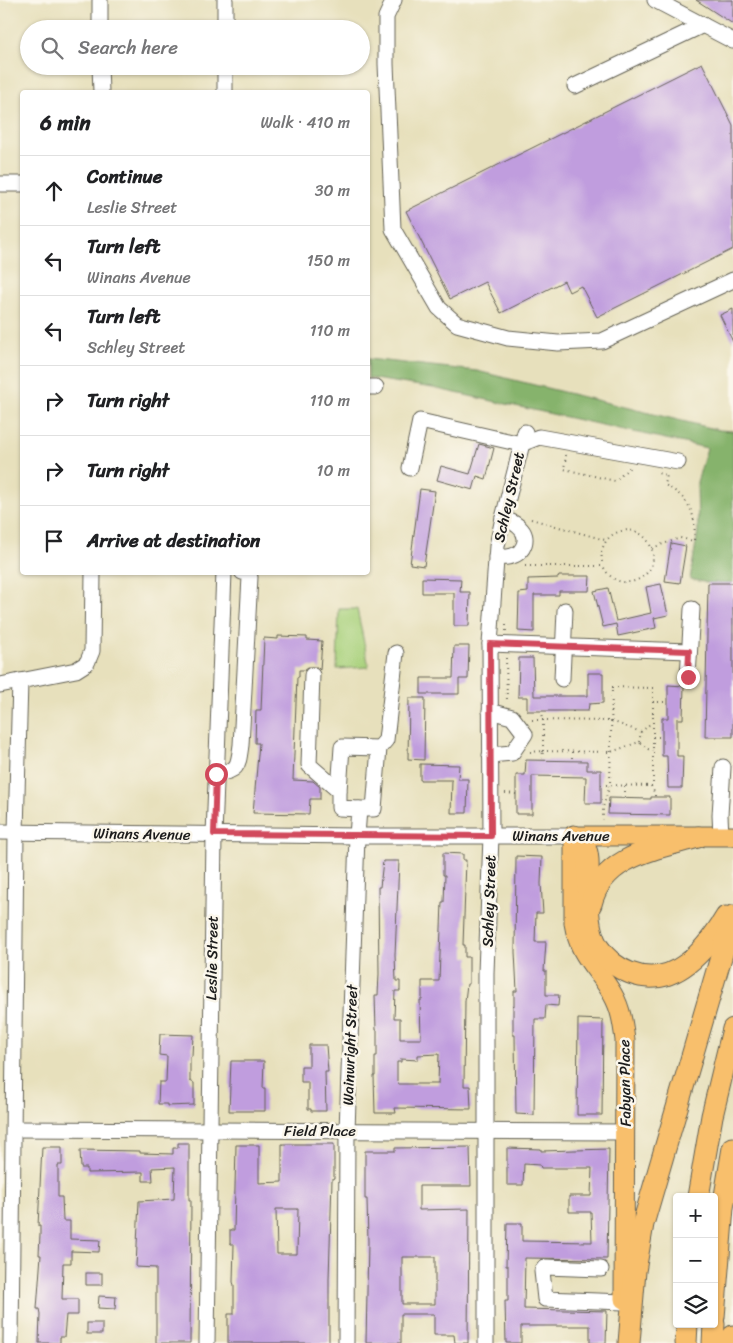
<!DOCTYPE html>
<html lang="en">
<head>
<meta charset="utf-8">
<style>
  :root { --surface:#fff; --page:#f6f6f6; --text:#202124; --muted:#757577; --line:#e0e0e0 }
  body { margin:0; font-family:Sriracha,sans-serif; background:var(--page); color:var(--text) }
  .controls { position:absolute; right:15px; bottom:15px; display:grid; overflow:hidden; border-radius:5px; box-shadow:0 1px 4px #0004 }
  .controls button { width:45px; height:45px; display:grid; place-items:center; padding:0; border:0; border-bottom:1px solid var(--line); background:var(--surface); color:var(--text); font:25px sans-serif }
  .stop { position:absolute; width:15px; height:15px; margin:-11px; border:4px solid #d1495b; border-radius:50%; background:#fff }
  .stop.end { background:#d1495b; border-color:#fff; box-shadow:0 1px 5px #0008 }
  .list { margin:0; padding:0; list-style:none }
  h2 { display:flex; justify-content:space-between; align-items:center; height:65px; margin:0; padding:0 20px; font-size:21px }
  h2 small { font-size:16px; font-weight:400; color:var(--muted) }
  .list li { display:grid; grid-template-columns:32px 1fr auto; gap:15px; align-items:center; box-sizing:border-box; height:70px; padding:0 20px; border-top:1px solid var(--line) }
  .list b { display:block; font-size:19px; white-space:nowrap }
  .list p { margin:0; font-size:16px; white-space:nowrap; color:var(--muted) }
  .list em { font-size:16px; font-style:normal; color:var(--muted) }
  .icon { flex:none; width:28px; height:28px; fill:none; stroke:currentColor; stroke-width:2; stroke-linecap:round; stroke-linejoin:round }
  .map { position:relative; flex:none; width:733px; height:1343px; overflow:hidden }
  .search { position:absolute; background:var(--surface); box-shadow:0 1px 4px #0004; left:20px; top:20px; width:350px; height:55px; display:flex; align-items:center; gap:12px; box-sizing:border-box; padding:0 18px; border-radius:28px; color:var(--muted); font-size:19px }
  .panel { position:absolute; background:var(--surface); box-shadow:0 1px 4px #0004; left:20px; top:90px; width:350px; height:485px; border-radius:5px }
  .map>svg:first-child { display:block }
  .green { fill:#a9d17c; stroke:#62764c }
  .forest { fill:#86b36c; stroke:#516844 }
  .building { fill:#c09dde; fill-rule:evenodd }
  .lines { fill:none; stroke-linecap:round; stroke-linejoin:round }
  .minor-casing { stroke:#636154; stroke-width:17 }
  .major-casing { stroke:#636154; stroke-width:21 }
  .highway-casing { stroke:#636154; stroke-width:23 }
  .path { stroke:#636154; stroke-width:2; stroke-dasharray:1 4; stroke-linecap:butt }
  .minor { stroke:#fff; stroke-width:15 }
  .major { stroke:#f8bf6c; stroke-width:19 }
  .highway { stroke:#f8bf6c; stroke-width:21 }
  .route { stroke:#d1495b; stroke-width:6 }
  .labels { text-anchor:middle; stroke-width:5; stroke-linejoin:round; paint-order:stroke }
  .street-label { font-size:15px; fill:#1c1c1c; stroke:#fbf7ec }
</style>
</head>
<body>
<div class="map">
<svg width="733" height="1343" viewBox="0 0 733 1343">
  <rect width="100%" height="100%" fill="#fbf7ec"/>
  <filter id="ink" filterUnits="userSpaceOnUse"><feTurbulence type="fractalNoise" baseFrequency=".02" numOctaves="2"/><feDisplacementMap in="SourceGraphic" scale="10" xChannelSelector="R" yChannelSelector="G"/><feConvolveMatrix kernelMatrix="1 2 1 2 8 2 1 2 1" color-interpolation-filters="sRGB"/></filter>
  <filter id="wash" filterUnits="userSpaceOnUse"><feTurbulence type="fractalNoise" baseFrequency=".0096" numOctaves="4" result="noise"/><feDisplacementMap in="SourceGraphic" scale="20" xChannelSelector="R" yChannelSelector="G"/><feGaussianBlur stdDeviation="1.12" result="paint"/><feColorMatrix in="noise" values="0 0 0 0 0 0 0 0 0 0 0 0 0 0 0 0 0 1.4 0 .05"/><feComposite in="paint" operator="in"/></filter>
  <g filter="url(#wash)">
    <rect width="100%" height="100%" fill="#e7e0bc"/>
    <path class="green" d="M339,609h18l12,58 -32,2z"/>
    <path class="forest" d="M368,359l109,12 242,59 14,1v152h-25l-18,-4 8,-48 -1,-49 10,-34 -274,-60 -65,-10z"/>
    <g id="blocks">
      <g class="building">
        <path d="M696,0h37v24z"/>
        <path d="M702,63l31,62v124l-136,68 -16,-31 -12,6 -5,-11 -63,32 -16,-31 -35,17 -44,-88z"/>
        <path d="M733,309v33l-13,-27z"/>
        <path d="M479,444l15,4 -8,31 -9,-3 -4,14 -36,-10 4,-14 29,8z"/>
        <path d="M420,489l15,2 -11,75 -14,-2z"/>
        <path d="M671,543l15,3 -6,37 -15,-2z"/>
        <path d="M559,576h31l-1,15h-30v4h-25v37l-16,-1 1,-38 9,-1v-13l30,-1z"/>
        <path d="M422,578l39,1 -1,13h10l-1,34h-15v-33h-32z"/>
        <path d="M708,583h25v154h-28z"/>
        <path d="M661,584l7,31 -14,3 2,10 -38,8 -2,-12 -13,3 -9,-36 14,-3 8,33 35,-8 -5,-26z"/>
        <path d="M278,636l29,1v3l15,1 -2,29 -3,-3h-9l-4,3h-5v7h-2l-4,103 20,1 7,6v12h-10l-1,15 -56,-1 6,-70h-4l1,-33h5l3,-72 14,1z"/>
        <path d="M454,646h15l-1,33h-9v15h-38v-16h32z"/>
        <path d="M519,658h14l1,38h54v-23h15v30l-14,1 -1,7h-61v-14h-9z"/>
        <path d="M668,685l16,1 -1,33h-6v37h6l-1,32h-14l-1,-32h-5v-38h6z"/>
        <path d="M409,698h16l-1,62 -16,-1z"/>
        <path d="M526,760l61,1v9h14v33h-16l1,-26 -54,-1v38h-16v-39h9z"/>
        <path d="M420,764l39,1 -1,14h10l-1,34h-16l1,-33h-32z"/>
        <path d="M651,797h19v18l-62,-1 1,-16 42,1z"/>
        <path d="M443,853l20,1v6h3l-3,85h2v12h4v27h-2l-2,17 -1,85h6l1,23 -76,-1 1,5h-21l-1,-37h1v-20h2v-26h-1l-1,-35h3l1,-21 -1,-87h2l3,-26h16l-4,94 1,26h4v10h-5l-1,27h6v21h21l-1,-39h2v-19h17l3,-79h2l1,-27h-2zM439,1054l-1,30h-40v-2h-1v-20h4v-3l17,1v-5z"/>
        <path d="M516,856l26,1 -1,27 2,29h-7l-1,29h11l-2,29h2v24h13l-1,11 -12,-1 -1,14h-10l-1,96 -18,-1 -1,-79h-2v-30l1,1v-15h3l-2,-39z"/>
        <path d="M578,1019l25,1 -1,95h-25z"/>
        <path d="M160,1034l33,1 -1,21h-2v25l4,2v22l-27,1v-2h-9l1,-22h7l1,-26 -8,-1z"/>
        <path d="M309,1045h17l2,27h-3l1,39h-15v-2h-3v-27h-7v-16h8z"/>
        <path d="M231,1061h33l-1,27h2v23h-36z"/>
        <path d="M178,1143h11v57h2l-1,143h-34v-75l-20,-1 3,-66 35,-2 1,-32 -23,1 1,13h-10v-9l-56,1v-5h-6l-1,-18 60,1v2l33,1v-6h5z"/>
        <path d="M282,1144h52v35h-2l-3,100v64h-101v-29h6v-29l-1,-3 1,-38h-4v-14h4l2,-85h23v38l23,-1zM276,1209h22l-1,45h-20z"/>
        <path d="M42,1147h20v18h-4v32h4l1,24h7v18l30,1 -1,12 -28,-1v12h-8l-1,36h16v16h-12l-2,22h-4v6h-21l1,-29 -1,-5h-2l4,-54h-2l1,-20v-9h-2z"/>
        <path d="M470,1147l1,39h-52v24l50,-1 -1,134h-13l-1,-8h-20v-21h-33v29h-35l2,-101 -1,-43h-2v-48h30v-3zM402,1257h33v47h-33z"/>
        <path d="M507,1148l34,1v2l68,-2 -2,110 -82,-1 -1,51 83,2 -1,32h-16v-17h-69v17h-15l-1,-42h3v-35h-2l1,-43h15v18l70,1 -1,-30h-22v-16h22l1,-28h-51l-1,-3 -16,-1 -1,21h-16z"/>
        <rect x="86" y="1273" width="16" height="12"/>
        <path d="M99,1296l17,1 -1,12 -17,-1z"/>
        <rect x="87" y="1323" width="15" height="11"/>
      </g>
    </g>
  </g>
  <g filter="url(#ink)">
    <use href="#blocks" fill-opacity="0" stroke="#636154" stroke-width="1"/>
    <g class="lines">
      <g class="minor-casing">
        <g id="minor">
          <path d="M100,0v29"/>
          <path d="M394,0l-8,17v47l7,165 46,79 18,16 51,14 50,5 44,-2 131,-61"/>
          <path d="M655,0l78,41"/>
          <path d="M225,29v-29"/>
          <path d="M100,66l1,26"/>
          <path d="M575,86l128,-61"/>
          <path d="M225,92v-26"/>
          <path d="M0,184h22"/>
          <path d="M368,387h8"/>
          <path d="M410,468l10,-47 101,23 18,-7 139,25"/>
          <path d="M496,557c5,0 11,1 16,-1 12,-3 18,-19 8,-28 -4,-5 -11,-7 -17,-10"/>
          <path d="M490,644l199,7"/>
          <path d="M312,675l-3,90 30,26v17l20,1 -2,27 -10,295 -1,212"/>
          <path d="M688,677l4,-68"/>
          <path d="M562,679l3,-69"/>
          <path d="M0,685l76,-15 11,-7 5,-12 1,-79"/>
          <path d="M490,711l22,6 13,17 -13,19 -22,2"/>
          <path d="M216,774c23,-3 22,-8 25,-29l9,-168 -4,-4 -4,-1"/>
          <path d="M339,791l3,-44 37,1 7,-8 10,-87"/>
          <path d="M359,809h15l5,-61"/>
          <path d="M0,832l357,4h217"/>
          <path d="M721,836l-1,-21 3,-48"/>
          <path d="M14,1129l612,3"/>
          <path d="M601,1269l-56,-2 -3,4 3,28 79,3"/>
          <path d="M11,1343l5,-511 4,-151"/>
          <path d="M207,1343l7,-508 10,-263"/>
          <path d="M486,1343v-370l5,-137 -1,-192 7,-98 6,-28 22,-86"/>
        </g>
      </g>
      <g class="major-casing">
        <path id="major" d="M624,1299l1,-259c-2,-16 -4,-31 -12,-45 -16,-29 -33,-36 -39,-72v-87h159"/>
      </g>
      <g class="highway-casing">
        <g id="highway">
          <path d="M574,836c5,4 10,7 12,14 3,6 2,15 2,22 1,24 -3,54 10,75 8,12 19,21 32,26 44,17 76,-23 96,-56"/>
          <path d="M591,904c12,-49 66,-55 107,-67"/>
          <path d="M698,1197l14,-81 21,-87"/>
          <path d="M714,1317l9,-109 10,-60"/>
          <path d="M629,1343l6,-72 8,-47 90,-308"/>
          <path d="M686,1343l1,-19"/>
          <path d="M713,1343l1,-19"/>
          <path d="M733,1343v-7"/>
        </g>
      </g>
      <g class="path">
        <path d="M566,455l-2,14 51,12 15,-14"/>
        <path d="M531,519l74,21"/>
        <path d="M652,548l28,-10 14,3c3,-28 -5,-43 -29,-56l2,-10 -10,-2"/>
        <path d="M525,566h78c16,33 60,10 48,-19 -12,-30 -58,-17 -48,19"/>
        <path d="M506,631v-10"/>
        <path d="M506,658l1,43"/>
        <path d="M653,702h15"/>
        <path d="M573,711v9"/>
        <path d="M532,720h11l-1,-9"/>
        <path d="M641,732l-30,-11 -68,-1v31l68,1 28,-10 9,7 5,1"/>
        <path d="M653,737h9"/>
        <path d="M639,742l2,-10 8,-7h4"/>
        <path d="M530,752l13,-1 -1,7"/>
        <path d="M572,752v7"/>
        <path d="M601,785l52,1v-98l-41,-1 -2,98 -7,22v13"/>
        <path d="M651,786l4,8v3"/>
        <path d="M505,793l11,1"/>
        <path d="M625,797v-12"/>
      </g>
      <use href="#minor" class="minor"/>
      <use href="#major" class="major"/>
      <use href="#highway" class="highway"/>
    </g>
  </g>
  <g class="lines" filter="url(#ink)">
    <path class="route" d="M216,774l-2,60 277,2 -1,-192 199,7 -1,26"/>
  </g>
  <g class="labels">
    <g class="street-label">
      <text transform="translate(509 497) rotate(-77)" y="5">Schley Street</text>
      <text transform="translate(142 834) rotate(1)" y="5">Winans Avenue</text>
      <text x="561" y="841">Winans Avenue</text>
      <text transform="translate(489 901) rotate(-88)" y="5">Schley Street</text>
      <text transform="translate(212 958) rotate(-89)" y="5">Leslie Street</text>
      <text transform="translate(350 1045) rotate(-88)" y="5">Wainwright Street</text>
      <text transform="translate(625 1083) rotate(-91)" y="5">Fabyan Place</text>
      <text x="320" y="1136">Field Place</text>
    </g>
  </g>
</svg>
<div class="controls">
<button>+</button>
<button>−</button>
<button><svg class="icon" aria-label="layers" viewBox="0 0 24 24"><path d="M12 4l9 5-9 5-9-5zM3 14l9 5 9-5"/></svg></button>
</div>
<div class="stop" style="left:216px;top:774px"></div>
<div class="stop end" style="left:688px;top:677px"></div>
<div class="search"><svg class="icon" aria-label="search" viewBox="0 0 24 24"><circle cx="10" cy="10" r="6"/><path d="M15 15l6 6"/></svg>Search here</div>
<section class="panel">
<h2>6 min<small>Walk · 410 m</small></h2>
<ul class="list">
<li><svg class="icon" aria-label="ahead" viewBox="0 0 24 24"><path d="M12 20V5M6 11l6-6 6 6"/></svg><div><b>Continue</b><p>Leslie Street</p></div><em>30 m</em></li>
<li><svg class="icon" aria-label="left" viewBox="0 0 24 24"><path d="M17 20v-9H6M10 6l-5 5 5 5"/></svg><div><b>Turn left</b><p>Winans Avenue</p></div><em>150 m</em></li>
<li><svg class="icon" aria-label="left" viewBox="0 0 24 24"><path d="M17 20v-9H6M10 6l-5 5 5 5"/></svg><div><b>Turn left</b><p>Schley Street</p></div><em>110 m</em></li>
<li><svg class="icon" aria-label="right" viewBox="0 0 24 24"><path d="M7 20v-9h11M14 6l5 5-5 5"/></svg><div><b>Turn right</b></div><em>110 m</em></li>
<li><svg class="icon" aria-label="right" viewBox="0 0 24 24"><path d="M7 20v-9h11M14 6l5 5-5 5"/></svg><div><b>Turn right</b></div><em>10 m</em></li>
<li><svg class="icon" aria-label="arrive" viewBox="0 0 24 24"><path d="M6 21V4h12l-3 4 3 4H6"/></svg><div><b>Arrive at destination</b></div></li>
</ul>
</section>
</div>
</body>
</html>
